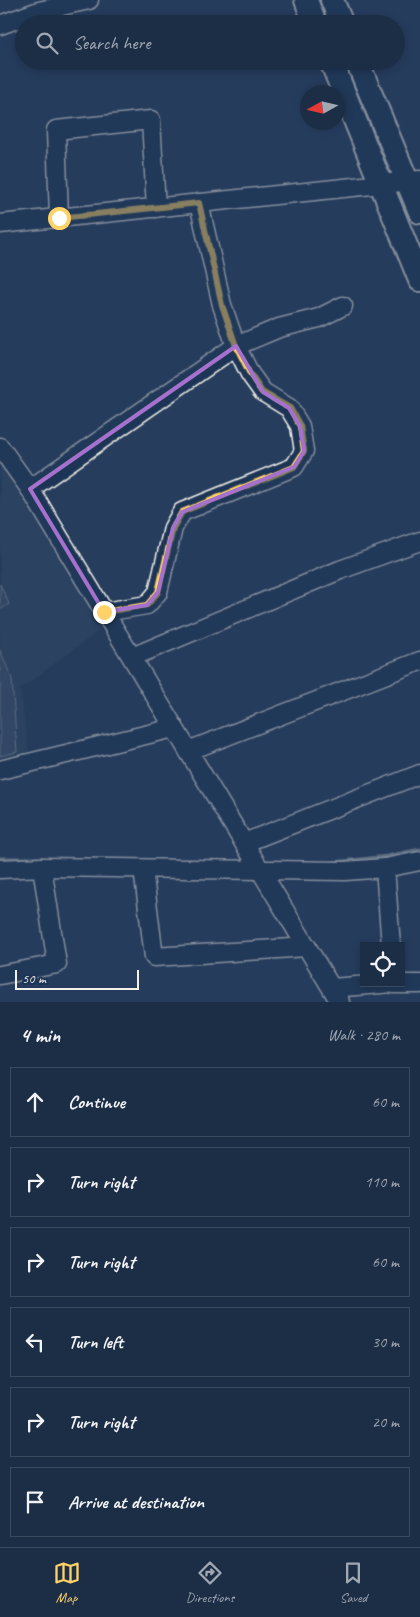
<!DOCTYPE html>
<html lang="en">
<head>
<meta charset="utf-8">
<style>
  :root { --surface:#1c2e46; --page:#25364d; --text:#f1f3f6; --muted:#a0a8b3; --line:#3a4a5f; --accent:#ffd166 }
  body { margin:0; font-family:Caveat,sans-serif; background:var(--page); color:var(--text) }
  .controls { position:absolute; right:15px; bottom:15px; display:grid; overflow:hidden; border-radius:0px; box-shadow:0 2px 8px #0003 }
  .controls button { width:45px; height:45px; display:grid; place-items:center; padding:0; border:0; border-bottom:1px solid var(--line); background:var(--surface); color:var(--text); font:25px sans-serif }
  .compass { position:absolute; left:300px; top:85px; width:45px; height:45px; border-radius:50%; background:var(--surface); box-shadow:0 2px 8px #0003; rotate:262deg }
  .scale { position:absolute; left:15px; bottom:12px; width:124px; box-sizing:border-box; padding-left:5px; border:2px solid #f4f1e8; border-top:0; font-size:14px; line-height:18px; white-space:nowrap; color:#f4f1e8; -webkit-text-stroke:4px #1d3557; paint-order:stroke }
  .stop { position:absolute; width:15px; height:15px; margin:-11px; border:4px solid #ffd166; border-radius:50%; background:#fff }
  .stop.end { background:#ffd166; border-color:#fff; box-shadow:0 1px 5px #0008 }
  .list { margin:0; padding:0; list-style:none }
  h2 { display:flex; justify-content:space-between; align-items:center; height:65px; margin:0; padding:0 20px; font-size:21px }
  h2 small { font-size:16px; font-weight:400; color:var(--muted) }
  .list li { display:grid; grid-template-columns:32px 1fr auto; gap:15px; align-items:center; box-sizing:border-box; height:70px; margin:0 10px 10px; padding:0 10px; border:1px solid var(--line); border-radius:0px }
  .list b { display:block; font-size:19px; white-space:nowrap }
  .list em { font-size:16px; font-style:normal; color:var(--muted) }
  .icon { flex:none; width:28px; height:28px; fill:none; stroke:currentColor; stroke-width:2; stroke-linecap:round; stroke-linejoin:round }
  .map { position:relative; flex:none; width:420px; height:1002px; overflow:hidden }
  .search { position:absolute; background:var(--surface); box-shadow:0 2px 8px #0003; left:15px; right:15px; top:15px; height:55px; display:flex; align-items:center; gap:12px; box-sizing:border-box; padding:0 18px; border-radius:28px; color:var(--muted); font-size:19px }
  .sheet { height:545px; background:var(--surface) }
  nav { display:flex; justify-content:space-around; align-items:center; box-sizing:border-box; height:70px; border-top:1px solid var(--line); background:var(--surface); font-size:14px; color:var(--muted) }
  nav a { display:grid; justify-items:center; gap:2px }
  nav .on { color:var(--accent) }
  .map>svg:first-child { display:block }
  .built { fill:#334966 }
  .green { fill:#40546f; stroke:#9aa2ac }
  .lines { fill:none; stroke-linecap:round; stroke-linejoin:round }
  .stream { stroke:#9fa7ae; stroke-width:5 }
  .minor-casing { stroke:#f4f1e8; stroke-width:21 }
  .major-casing { stroke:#f4f1e8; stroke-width:26 }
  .minor { stroke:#1d3557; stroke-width:18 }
  .major { stroke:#1d3557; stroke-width:22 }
  .route { stroke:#ffd166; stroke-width:6 }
  .marked { fill:none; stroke:#a571cd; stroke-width:4; stroke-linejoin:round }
</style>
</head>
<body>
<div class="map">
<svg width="420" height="1002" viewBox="0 0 420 1002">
  <rect width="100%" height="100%" fill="#263d5d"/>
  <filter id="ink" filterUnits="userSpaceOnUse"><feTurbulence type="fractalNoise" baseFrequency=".02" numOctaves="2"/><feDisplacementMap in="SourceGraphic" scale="10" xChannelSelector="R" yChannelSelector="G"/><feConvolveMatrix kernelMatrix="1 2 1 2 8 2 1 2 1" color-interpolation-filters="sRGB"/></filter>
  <g filter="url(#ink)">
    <path class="built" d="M0,446l111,176 -91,67 10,73 -30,8z"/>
    <g class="green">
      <path d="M0,584l9,20 -9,6z"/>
      <path d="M0,650l12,29 5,73 -17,4z"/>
    </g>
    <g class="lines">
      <g class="stream">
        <path d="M0,859h38"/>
        <path d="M334,863l53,-6 33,-7"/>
      </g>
      <g class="minor-casing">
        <g id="minor">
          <path d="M0,25l39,-14 50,-11"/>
          <path d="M59,218l-3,-88 95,-10 5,88"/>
          <path d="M0,224l420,-44"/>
          <path d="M0,447l30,42 310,513"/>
          <path d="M30,489l206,-143 43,-18 40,-10 24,-12"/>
          <path d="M104,612l43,-7 11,-13 15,-64 9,-16 112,-45 10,-16 -4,-25 -11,-18 -26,-16 -13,-18 -14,-28 -14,-41 -23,-102"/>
          <path d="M132,657l208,-87 80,-29"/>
          <path d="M188,751l232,-90"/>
          <path d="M0,770l174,-42"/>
          <path d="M244,843l176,-69"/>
          <path d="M42,867l303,4 40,-3 6,78"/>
          <path d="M385,868l35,-7"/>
          <path d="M0,869l42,-2 15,97 -57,11"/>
          <path d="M143,869l11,88 153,-10"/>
          <path d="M393,984h27"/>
          <path d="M332,988l61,-5"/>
        </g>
      </g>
      <g class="major-casing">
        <g id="major">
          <path d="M306,0l9,24"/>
          <path d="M332,0l10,24"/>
          <path d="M331,61l89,219"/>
          <path d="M357,61l63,151"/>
        </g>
      </g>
      <use href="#minor" class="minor"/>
      <use href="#major" class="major"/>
    </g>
  </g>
  <g class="lines" filter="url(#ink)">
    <path class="route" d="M59,218l140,-15 23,102 14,41 14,28 12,18 28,16 10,18 4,25 -10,16 -112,45 -9,16 -15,64 -11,13 -43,7"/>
  </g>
  <path d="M0 0H420V1002H0ZM236,346l27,46 26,16 11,18 4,25 -10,16 -112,45 -9,16 -15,64 -11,13 -43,7 -74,-123z" fill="#263d5d" fill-opacity=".55" fill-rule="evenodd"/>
  <path class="marked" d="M236,346l27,46 26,16 11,18 4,25 -10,16 -112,45 -9,16 -15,64 -11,13 -43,7 -74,-123z"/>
</svg>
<div class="controls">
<button><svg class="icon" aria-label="locate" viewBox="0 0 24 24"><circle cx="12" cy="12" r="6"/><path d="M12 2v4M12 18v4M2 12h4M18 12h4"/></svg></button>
</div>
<svg class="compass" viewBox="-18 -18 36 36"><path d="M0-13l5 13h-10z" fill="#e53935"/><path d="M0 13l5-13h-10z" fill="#a0a8b3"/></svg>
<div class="scale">50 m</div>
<div class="stop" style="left:59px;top:218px"></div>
<div class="stop end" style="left:104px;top:612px"></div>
<div class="search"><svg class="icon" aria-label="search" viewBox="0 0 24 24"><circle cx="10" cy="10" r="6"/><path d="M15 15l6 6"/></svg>Search here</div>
</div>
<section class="sheet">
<h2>4 min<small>Walk · 280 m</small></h2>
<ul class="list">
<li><svg class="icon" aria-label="ahead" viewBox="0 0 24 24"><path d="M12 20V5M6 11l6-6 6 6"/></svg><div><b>Continue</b></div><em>60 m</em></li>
<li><svg class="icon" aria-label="right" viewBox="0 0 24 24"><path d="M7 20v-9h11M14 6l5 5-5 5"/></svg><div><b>Turn right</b></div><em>110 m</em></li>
<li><svg class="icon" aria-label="right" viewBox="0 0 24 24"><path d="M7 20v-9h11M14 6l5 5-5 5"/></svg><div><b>Turn right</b></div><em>60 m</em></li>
<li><svg class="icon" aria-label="left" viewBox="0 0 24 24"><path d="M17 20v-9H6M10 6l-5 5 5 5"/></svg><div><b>Turn left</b></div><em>30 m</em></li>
<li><svg class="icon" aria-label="right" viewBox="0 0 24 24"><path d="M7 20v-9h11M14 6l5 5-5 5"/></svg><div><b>Turn right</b></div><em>20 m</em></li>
<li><svg class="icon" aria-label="arrive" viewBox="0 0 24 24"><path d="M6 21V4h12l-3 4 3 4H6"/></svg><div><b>Arrive at destination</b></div></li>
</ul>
</section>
<nav>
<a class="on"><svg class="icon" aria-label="map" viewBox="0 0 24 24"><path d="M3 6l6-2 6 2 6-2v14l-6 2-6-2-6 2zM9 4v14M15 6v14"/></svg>Map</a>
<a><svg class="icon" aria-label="directions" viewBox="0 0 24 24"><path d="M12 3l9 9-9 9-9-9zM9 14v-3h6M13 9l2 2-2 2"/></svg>Directions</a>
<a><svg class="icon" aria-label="saved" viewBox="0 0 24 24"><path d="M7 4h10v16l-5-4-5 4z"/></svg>Saved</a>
</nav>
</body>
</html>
